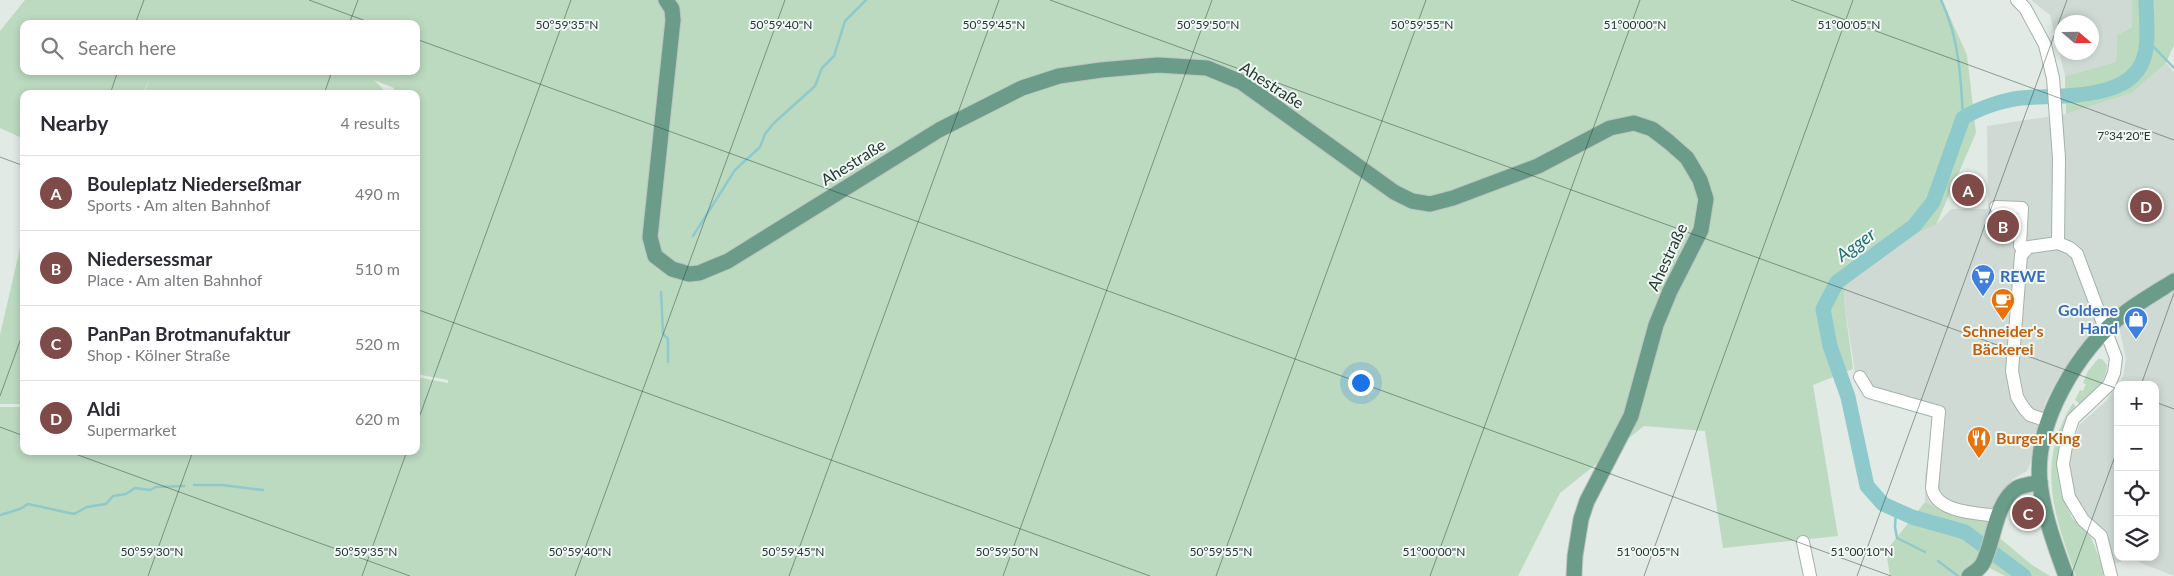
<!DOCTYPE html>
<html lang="en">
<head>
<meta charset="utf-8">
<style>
  :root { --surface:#fff; --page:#f2f2f3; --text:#2b2b33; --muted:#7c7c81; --line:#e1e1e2; --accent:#7f4b49 }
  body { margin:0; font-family:Lato,sans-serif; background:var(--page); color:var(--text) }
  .controls { position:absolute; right:15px; bottom:15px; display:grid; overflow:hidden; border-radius:10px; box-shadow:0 2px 8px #0003 }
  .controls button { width:45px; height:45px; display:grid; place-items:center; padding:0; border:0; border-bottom:1px solid var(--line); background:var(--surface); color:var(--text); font:25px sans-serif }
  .compass { position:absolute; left:2054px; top:15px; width:45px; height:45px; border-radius:50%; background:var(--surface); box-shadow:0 2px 8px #0003; rotate:110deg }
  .you { position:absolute; left:1360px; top:382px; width:18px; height:18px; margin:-12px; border:4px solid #fff; border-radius:50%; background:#1a73e8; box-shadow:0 0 0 8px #1a73e833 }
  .badge { display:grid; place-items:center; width:32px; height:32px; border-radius:50%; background:var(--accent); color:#fff; font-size:16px; font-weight:700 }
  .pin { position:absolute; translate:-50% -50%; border:2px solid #fff; box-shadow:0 1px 5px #0006 }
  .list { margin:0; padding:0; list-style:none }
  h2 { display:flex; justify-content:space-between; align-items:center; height:65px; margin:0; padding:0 20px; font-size:21px }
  h2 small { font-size:16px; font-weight:400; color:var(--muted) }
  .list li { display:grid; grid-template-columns:32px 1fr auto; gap:15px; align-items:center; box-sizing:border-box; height:75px; padding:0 20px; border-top:1px solid var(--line) }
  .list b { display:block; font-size:19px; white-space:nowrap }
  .list p { margin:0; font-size:16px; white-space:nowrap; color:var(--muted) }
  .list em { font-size:16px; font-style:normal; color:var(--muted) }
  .icon { flex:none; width:28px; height:28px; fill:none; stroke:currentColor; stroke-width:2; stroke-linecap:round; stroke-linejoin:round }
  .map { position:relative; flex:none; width:2174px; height:576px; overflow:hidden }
  .search { position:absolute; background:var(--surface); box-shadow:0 2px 8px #0003; left:20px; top:20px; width:400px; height:55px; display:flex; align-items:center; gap:12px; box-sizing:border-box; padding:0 18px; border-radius:10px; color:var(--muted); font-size:19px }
  .panel { position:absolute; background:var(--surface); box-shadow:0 2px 8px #0003; left:20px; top:90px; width:400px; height:365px; border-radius:10px }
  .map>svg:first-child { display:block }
  .built { fill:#d0dad4; fill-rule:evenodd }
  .green { fill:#bcdac0; fill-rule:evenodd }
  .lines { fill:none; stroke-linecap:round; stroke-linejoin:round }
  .stream { stroke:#8ecacb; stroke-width:2.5 }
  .river { stroke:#8ecacb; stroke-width:15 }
  .minor-casing { stroke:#a4b2ab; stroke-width:14 }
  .major-casing { stroke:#bdc4c1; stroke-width:17 }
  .minor { stroke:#fff; stroke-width:12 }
  .major { stroke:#6a9c89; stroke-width:15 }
  .ticks { fill:none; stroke:#233a31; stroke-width:1; stroke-opacity:0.45 }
  .labels { text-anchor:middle; stroke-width:4; stroke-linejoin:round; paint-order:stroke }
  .street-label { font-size:16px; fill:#233a31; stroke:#f1f7f4 }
  .shop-label { font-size:16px; font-weight:bold; fill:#366cbe; stroke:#f1f7f4; text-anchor:start }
  .food-label { font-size:16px; font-weight:bold; fill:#c56008; stroke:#f1f7f4 }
  .water-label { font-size:18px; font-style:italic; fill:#226e70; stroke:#f1f7f4 }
  .ticks-label { font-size:12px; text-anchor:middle; fill:#233a31; stroke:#f1f7f4; stroke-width:4; stroke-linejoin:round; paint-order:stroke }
</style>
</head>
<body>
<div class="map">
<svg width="2174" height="576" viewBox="0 0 2174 576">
  <rect width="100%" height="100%" fill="#e1eae5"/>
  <g class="built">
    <path d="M2031,0h101v27l-15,8 -1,27 -51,14 -15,-61zM2062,22h30v30h-30z"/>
    <path d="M2166,63l8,9v504l-43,-17 -19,5 -5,-29 -33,-35 -5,-25 2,-23 8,-27 28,-25 11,-15v172h37v-172h-37l5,-9 3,-17 -11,-51 -40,44 -21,34 -9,17 -9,33 -4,23 -5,12 -14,8 -17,32 -49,2 -22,-11v-26l10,-60 -55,-16 -24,-22 -12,-77 1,-14 43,-38 22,-13 26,-11 15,-16h37l-1,-83 79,-12 66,-21z"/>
  </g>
  <g class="green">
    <path d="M25,0h1917l25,55 9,78 -40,92 -26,11 -22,13 -43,38 -1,14 9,68 -40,16 25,151 -115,12 -18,-117 -61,-5 -84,67 -42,83h-1518v-169h24v44h392v-74l32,6v-3l-32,-6v-280h-23l1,-6 -20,-8 14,14h-245l8,-17 -9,17h-118v45l-24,-11v-97zM24,24h392v47h-392z"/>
    <path d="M2132,0h42v45l-8,18 -34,30 -66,21 -1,-38 51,-14 1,-27 15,-8z"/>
    <path d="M1972,172l9,5 -17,30 -9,-4z"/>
    <path d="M24,231v173h-24v-69z"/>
    <path d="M2098,359h4l5,6c-1,19 -14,27 -27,39l-5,-4 5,-10 3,1 3,-7 -3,-1 5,-12z"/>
    <path d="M2073,403l3,4 -12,20 -7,37 4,30 11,24 19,19 12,31v8h-27c-22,-61 -41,-113 -3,-173z"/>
    <path d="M1925,502l22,11 44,8 -13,38 -18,17h-70l-4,-25z"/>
    <path d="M1996,535l36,30 18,11h-45l-17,-9z"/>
  </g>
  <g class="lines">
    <g class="stream">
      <path d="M1941,0c18,37 20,78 22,118"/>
      <path d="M2146,39l28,29"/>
      <path d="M693,236l42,-66 25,-23 5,-13 9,-11 41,-37 7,-18 12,-12 11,-35 21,-21"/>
      <path d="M661,292l2,42 5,5v23"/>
      <path d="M194,485h28l41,5"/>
      <path d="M1896,510l-1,17 2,11 28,14"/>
      <path d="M0,515l20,-6 8,-5 46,10 13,-7 19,-3 7,-8 13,-2 9,-6 15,2 6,-3 28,-1"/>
      <path d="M1938,561l20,15"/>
    </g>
    <path class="river" d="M2024,576l-59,-44 -53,-15 -29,-13 -16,-18 -19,-89 -18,-51 -7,-37 14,-27 77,-56 19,-24 30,-84c16,-10 40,-18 58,-20 38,-4 113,5 124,-44 4,-14 1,-40 1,-54"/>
    <g class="minor-casing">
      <g id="minor">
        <path d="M2017,0l8,8 20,37 8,33 6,80 -1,85"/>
        <path d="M1996,207l26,1 -2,38 4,6"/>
        <path d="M2058,243l12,5 7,6 39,104 -2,15 -5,12 -36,34 -5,15 -5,30 6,33 14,23 18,16 10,40"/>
        <path d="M1860,377l9,15 70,20 -7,76c4,25 46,25 66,28"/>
        <path d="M2048,421l-18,-6 -7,-8 -6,-10 -5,-26 9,-116 8,-8 29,-4"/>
        <path d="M1803,542l7,34"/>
      </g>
    </g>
    <g class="major-casing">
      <g id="major">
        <path d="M666,0l6,9 1,11 -23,217 5,19 17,13 17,5 10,-1 29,-12 211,-131 83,-42 37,-12 42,-6 57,-5 49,3 34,14 153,110 18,9 18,3 23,-6 85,-32 72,-38 24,-5 18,6 17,13 18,16 13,22 6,19 -5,31 -31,61 -14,34 -25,91 -44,85 -6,18 -6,37 -1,20"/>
        <path d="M1969,576c5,-4 11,-7 14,-13 11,-21 12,-61 34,-75 6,-3 16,-4 23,-6"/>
        <path d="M2066,576c-11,-30 -22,-60 -26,-92 -7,-61 38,-135 86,-172 15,-11 32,-21 48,-31"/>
      </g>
    </g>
    <use href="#minor" class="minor"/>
    <use href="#major" class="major"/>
  </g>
  <path class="ticks" d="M309,0l65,24M1050,0l1068,389M1791,0l383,140M135,24l9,-24M349,24l9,-24M416,39l1475,537M110,94l8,-23M324,94l8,-23M0,157l24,9M416,309l734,267M2141,385l33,-92M0,396l24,-66M2155,402l19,7M416,426l155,-426M0,427l24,9M67,451l343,125M148,576l45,-125M362,576l45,-125M575,576l210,-576M789,576l210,-576M1003,576l209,-576M1216,576l210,-576M1430,576l210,-576M1644,576l209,-576M1857,576l210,-576M2071,576l47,-128"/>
  <defs>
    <g id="supermarket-pin" transform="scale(1.25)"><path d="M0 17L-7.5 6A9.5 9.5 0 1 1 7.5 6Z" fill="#3f7fe0" stroke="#f1f7f4"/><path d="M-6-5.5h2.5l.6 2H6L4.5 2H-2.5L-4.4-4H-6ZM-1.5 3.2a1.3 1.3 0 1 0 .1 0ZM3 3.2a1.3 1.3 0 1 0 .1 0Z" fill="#fff"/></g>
    <g id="cafe-pin" transform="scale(1.25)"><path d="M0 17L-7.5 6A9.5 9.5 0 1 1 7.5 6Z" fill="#e8710a" stroke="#f1f7f4"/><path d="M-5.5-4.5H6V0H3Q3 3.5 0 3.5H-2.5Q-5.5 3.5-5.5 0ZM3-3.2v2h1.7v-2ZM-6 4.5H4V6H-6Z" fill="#fff"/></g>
    <g id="shop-pin" transform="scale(1.25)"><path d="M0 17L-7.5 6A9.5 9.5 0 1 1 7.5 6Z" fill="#3f7fe0" stroke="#f1f7f4"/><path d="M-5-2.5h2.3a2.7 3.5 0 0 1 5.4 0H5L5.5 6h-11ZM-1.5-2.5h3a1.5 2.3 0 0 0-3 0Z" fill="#fff"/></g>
    <g id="restaurant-pin" transform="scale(1.25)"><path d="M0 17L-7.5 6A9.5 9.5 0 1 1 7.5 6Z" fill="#e8710a" stroke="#f1f7f4"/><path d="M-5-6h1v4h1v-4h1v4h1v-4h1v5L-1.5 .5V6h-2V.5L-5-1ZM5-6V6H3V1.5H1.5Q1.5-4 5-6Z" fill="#fff"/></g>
  </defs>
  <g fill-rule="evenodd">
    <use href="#supermarket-pin" x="1983" y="276"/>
    <use href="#cafe-pin" x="2003" y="300"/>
    <use href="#shop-pin" x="2136" y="319"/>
    <use href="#restaurant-pin" x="1979" y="438"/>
  </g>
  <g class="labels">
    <g class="street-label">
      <text transform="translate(1272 85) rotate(33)" y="6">Ahestraße</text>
      <text transform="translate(853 162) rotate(-32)" y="6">Ahestraße</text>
      <text transform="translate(1667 257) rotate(-65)" y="6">Ahestraße</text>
    </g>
    <g class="shop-label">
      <text x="2000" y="282">REWE</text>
      <text x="2118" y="316" text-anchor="end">Goldene<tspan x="2118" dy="18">Hand</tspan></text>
    </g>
    <g class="food-label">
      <text x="2003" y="337">Schneider's<tspan x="2003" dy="18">Bäckerei</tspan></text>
      <text x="1996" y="444" text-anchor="start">Burger King</text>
    </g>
    <g class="water-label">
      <text transform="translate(1856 245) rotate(-36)" y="6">Agger</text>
    </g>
  </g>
  <g class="ticks-label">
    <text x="567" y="29">50°59'35"N</text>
    <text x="781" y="29">50°59'40"N</text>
    <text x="994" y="29">50°59'45"N</text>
    <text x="1208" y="29">50°59'50"N</text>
    <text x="1422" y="29">50°59'55"N</text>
    <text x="1635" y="29">51°00'00"N</text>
    <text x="1849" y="29">51°00'05"N</text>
    <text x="2124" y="140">7°34'20"E</text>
    <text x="152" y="556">50°59'30"N</text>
    <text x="366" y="556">50°59'35"N</text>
    <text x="580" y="556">50°59'40"N</text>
    <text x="793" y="556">50°59'45"N</text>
    <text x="1007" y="556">50°59'50"N</text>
    <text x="1221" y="556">50°59'55"N</text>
    <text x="1434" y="556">51°00'00"N</text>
    <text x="1648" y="556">51°00'05"N</text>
    <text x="1862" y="556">51°00'10"N</text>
  </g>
</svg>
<div class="controls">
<button>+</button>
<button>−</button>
<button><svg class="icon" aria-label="locate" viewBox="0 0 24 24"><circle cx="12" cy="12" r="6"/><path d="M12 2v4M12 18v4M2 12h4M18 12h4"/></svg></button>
<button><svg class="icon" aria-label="layers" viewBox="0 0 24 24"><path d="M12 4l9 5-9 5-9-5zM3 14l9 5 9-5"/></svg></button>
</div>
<svg class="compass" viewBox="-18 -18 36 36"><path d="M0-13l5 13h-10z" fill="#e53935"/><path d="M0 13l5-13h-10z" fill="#7c7c81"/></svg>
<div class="you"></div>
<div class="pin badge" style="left:1968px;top:190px">A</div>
<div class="pin badge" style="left:2003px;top:226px">B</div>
<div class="pin badge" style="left:2028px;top:513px">C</div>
<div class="pin badge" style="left:2146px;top:206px">D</div>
<div class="search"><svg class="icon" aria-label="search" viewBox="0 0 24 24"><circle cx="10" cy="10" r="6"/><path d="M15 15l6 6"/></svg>Search here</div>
<section class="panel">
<h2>Nearby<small>4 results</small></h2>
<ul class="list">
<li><span class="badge">A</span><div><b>Bouleplatz Niederseßmar</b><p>Sports · Am alten Bahnhof</p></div><em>490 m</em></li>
<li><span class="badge">B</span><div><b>Niedersessmar</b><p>Place · Am alten Bahnhof</p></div><em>510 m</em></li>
<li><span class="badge">C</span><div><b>PanPan Brotmanufaktur</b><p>Shop · Kölner Straße</p></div><em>520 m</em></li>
<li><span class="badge">D</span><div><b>Aldi</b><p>Supermarket</p></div><em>620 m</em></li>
</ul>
</section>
</div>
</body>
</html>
